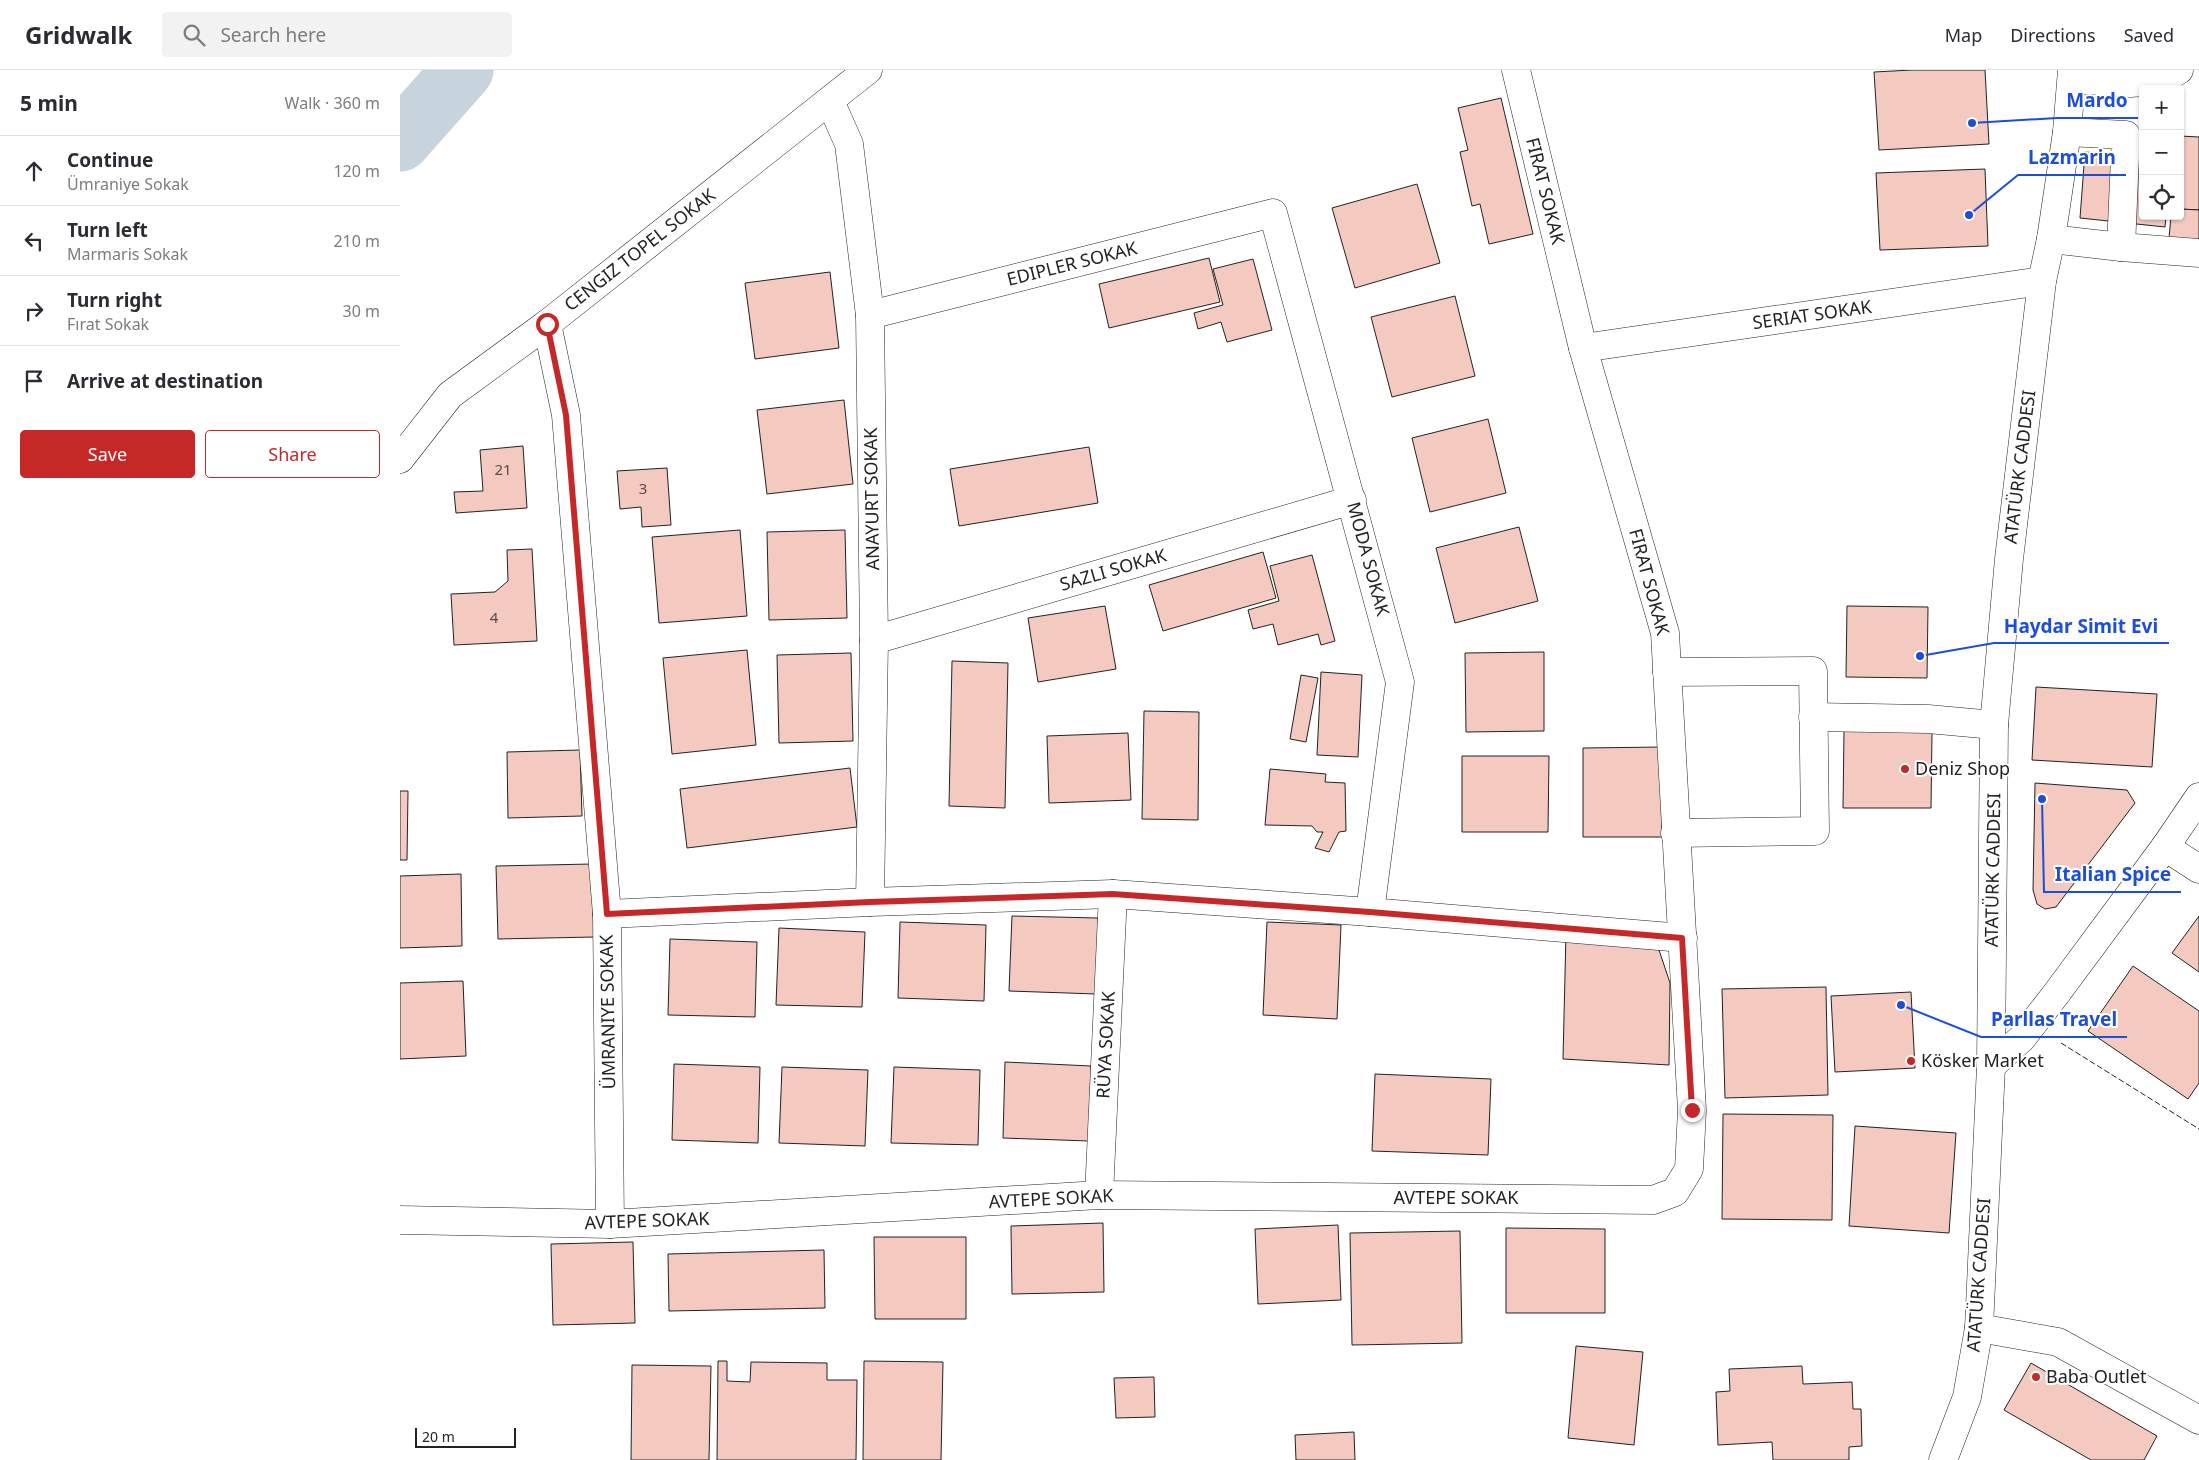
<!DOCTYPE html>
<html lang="en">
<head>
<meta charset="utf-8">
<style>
  :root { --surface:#fff; --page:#f2f2f3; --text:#2b2b33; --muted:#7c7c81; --line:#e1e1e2; --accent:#c62828 }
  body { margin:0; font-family:"Noto Sans",sans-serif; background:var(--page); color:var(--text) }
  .controls { position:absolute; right:15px; top:15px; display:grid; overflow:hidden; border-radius:5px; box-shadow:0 1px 4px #0004 }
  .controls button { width:45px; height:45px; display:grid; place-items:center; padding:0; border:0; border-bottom:1px solid var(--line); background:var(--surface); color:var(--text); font:25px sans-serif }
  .scale { position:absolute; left:15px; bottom:12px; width:101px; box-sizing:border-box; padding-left:5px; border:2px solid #222; border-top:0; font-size:14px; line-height:18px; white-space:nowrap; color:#222; -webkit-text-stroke:4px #fff; paint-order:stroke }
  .stop { position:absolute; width:15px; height:15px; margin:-11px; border:4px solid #c62828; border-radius:50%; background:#fff }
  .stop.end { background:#c62828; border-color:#fff; box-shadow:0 1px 5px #0008 }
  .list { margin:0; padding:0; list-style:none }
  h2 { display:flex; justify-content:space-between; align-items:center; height:65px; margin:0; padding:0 20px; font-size:21px }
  h2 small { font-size:16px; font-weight:400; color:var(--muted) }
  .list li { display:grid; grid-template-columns:32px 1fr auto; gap:15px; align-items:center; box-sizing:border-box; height:70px; padding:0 20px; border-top:1px solid var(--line) }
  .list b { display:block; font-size:19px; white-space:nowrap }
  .list p { margin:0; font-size:16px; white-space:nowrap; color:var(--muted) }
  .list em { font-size:16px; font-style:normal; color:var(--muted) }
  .actions { display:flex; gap:10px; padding:15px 20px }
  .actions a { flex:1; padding:11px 0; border:1px solid var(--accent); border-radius:5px; text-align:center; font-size:18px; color:var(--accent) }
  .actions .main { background:var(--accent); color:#fff }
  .icon { flex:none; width:28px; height:28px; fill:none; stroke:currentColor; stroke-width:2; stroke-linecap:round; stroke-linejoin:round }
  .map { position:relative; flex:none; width:1799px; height:1390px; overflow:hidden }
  header { display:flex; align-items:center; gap:30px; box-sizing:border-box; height:70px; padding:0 25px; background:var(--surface); border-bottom:1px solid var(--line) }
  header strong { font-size:24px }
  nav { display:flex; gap:28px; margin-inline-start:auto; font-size:18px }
  .search { width:350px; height:45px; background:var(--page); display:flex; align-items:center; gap:12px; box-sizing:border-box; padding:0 18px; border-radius:5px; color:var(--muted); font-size:19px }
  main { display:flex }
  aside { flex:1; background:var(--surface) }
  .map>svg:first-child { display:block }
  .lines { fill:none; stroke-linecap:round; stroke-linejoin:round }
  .river { stroke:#c7d3dd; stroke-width:61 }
  .building { fill:#f3c9c0; stroke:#222 }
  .minor-casing { stroke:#222; stroke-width:29 }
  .major-casing { stroke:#222; stroke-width:29 }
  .minor { stroke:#fff; stroke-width:28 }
  .major { stroke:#fff; stroke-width:28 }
  .fence { stroke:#222; stroke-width:1; stroke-dasharray:6 2.5; stroke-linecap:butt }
  .route { stroke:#c62828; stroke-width:6 }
  .poi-dot { fill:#c62828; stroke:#fff; stroke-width:2 }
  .labels { text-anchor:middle; stroke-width:4; stroke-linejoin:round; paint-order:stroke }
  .number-label { font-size:15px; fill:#564c4a }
  .street-label { font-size:18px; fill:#222; stroke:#fff }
  .poi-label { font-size:18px; fill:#222; stroke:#fff; text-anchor:start }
  .leader { fill:none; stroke:#1d4ed8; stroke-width:2 }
  .callout-dot { fill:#1d4ed8; stroke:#fff; stroke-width:2 }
  .callout-label { font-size:19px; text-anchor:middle; font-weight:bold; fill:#1d4ed8; stroke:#fff; stroke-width:4; stroke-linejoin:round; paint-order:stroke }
</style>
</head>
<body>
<header>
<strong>Gridwalk</strong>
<div class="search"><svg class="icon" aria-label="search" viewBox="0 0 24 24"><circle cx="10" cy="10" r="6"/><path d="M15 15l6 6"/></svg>Search here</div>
<nav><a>Map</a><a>Directions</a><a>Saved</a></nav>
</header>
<main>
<aside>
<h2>5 min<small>Walk · 360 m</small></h2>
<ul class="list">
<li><svg class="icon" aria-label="ahead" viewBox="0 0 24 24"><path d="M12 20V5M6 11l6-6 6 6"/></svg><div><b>Continue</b><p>Ümraniye Sokak</p></div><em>120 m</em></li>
<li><svg class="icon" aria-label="left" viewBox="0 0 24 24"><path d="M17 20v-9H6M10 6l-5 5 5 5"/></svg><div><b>Turn left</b><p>Marmaris Sokak</p></div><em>210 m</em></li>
<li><svg class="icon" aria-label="right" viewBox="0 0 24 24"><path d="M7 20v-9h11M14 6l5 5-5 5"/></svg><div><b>Turn right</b><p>Fırat Sokak</p></div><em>30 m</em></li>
<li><svg class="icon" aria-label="arrive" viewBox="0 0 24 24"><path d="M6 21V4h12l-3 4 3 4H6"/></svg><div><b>Arrive at destination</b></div></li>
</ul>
<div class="actions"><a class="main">Save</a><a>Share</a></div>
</aside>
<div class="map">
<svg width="1799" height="1390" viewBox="0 0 1799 1390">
  <rect width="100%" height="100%" fill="#fff"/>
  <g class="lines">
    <path class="river" d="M0,71l63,-71"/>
  </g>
  <g class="building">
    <path d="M1512,0h73l4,74 -110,6 -5,-78z"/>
    <path d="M1101,28l32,136 -44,10 -9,-40 -8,2 -12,-54 8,-2 -10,-42z"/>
    <path d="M1780,66l19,1v73l-19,-1z"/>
    <path d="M1685,82l58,4v60h23l-1,11 -85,-9z"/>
    <path d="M1585,99l3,77 -108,4 -4,-77z"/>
    <path d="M1017,114l23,79 -85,25 -23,-80z"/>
    <path d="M1780,139l19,1v30l-30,-2 2,-22h9z"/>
    <path d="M809,188l11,44 -111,26 -10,-44z"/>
    <path d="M853,189l19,71 -45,12 -6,-20 -23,7 -4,-16 29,-8 -10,-36z"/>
    <path d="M430,202l9,76 -84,11 -10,-76z"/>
    <path d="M1055,226l20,80 -83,21 -21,-80z"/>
    <path d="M444,330l9,84 -86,10 -10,-84z"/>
    <path d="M1088,349l18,74 -76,19 -18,-74z"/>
    <path d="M123,376l4,62 -71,5 -2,-21 29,-1 -3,-41z"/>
    <path d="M689,377l9,56 -139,23 -9,-57z"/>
    <path d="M267,398l4,57 -29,2 -1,-20 -21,2 -3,-38z"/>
    <path d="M1119,457l19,74 -83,22 -19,-75z"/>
    <path d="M340,460l7,86 -88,7 -7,-86z"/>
    <path d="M445,460l2,88 -78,2 -2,-88z"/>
    <path d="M132,479l5,92 -83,4 -3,-51 44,-2 13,-11 -1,-31z"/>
    <path d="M863,482l13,46 -113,33 -14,-46z"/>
    <path d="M912,485l23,86 -14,4 -3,-11 -40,11 -5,-21 -20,5 -5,-19 31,-9 -9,-35z"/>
    <path d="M705,536l11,63 -78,13 -10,-64z"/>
    <path d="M1447,536l81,1 -1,71 -81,-1z"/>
    <path d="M347,580l9,95 -84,9 -9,-96z"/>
    <path d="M1144,582v79l-78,1 -1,-79z"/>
    <path d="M451,583l2,88 -74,2 -2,-88z"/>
    <path d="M552,591l56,2 -3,145 -56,-2z"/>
    <path d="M921,602l41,3 -4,82 -41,-2z"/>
    <path d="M901,605l17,3 -12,64 -16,-3z"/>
    <path d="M1636,617l121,7 -5,73 -120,-7z"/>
    <path d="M744,641l55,1 -1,108 -56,-1z"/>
    <path d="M1444,661l88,1 -1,76h-88z"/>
    <path d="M728,663l3,67 -82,3 -2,-67z"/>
    <path d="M1262,677v90h-79v-89z"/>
    <path d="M180,680l2,66 -74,2 -1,-66z"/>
    <path d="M1062,686h87l-1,76h-86z"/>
    <path d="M450,698l7,59 -170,21 -7,-59z"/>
    <path d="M870,699l56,5 -1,8 20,1 1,48 -7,1 -10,20 -14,-4 8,-16h-6l-5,-6 -47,-1z"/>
    <path d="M1635,713l92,7 8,13 -79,104 -11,2 -8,-5 -4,-14z"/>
    <path d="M0,721h8l-1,69h-7z"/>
    <path d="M192,794l2,73 -96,2 -2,-73z"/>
    <path d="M61,804l1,72 -62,2v-72z"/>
    <path d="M612,846l86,2 -2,76 -87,-3z"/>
    <path d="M1799,846v56l-27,-19z"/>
    <path d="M500,852l86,3 -2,76 -86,-3z"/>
    <path d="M867,852l74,3 -4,94 -74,-4z"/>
    <path d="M379,858l86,4 -3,75 -86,-2z"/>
    <path d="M1166,863l84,10 9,7 11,33 -1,82 -106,-6z"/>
    <path d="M270,869l87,3 -2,75 -87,-2z"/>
    <path d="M1733,896l66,45v72l-11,16 -100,-68z"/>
    <path d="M63,911l3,75 -66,3v-76z"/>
    <path d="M1426,917l2,108 -103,3 -3,-109z"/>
    <path d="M1511,922l4,76 -80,4 -4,-76z"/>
    <path d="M605,992l86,4 -2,75 -86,-3z"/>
    <path d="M274,994l86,3 -2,76 -86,-3z"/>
    <path d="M382,997l86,3 -3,76 -86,-3z"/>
    <path d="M494,997l86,3 -2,75 -87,-2z"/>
    <path d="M975,1004l116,5 -3,76 -116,-4z"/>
    <path d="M1323,1044l110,1 -1,105 -110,-1z"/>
    <path d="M1455,1056l101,7 -7,100 -100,-7z"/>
    <path d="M703,1153l1,69 -92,2 -1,-68z"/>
    <path d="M938,1155l3,75 -83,4 -3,-75z"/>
    <path d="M1106,1158l99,1v84h-99z"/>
    <path d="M1060,1161l2,112 -110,2 -2,-112z"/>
    <path d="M474,1167h92v82h-91z"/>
    <path d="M233,1172l2,81 -82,2 -2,-81z"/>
    <path d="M424,1180l1,58 -156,3 -1,-57z"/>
    <path d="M1176,1276l67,6 -9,93 -66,-7z"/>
    <path d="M318,1291h9v20l23,1 1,-20 76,1v17h30l-1,80h-139z"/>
    <path d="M464,1291l79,1 -2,98h-78z"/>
    <path d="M1631,1293l126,73 -13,24h-53l-87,-50z"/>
    <path d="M232,1295l79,1 -2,94h-78z"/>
    <path d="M1402,1296l1,18 49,-2 1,27h8l1,37 -13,1v13h-76l-1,-18 -54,3 -2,-53 14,-1 -1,-22z"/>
    <path d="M754,1307l1,40 -39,1 -2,-40z"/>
    <path d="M954,1362l1,28h-59l-1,-25z"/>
  </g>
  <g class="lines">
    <g class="minor-casing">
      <g id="minor">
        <path d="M1672,9l58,4 31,-2 18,-11"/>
        <path d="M430,31l19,43 21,171 4,325 -4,262"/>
        <path d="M1651,169l70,8 5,-112 -59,-3"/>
        <path d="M1721,177l78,6"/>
        <path d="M470,245l403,-102 127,469 -30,230"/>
        <path d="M147,254l19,91 41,499 3,310"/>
        <path d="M1183,278l459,-67"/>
        <path d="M0,389l50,-64 97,-71 321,-254"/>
        <path d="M474,570l478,-140"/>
        <path d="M1267,602l146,-1 2,160 -140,2"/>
        <path d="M1413,647l115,2 66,6"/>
        <path d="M1765,777l34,22"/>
        <path d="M207,844l263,-12 243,-8 257,18 313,26"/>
        <path d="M1591,996l31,-28 34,-44 109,-147 34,-50"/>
        <path d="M699,1125l14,-301"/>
        <path d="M0,1150l210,4 489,-29 554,5 22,-8 14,-23 3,-59 -27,-477 -82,-285 -67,-278"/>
        <path d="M1579,1258l79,14 141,78"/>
      </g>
    </g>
    <g class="major-casing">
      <path id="major" d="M1543,1390l24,-63 12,-69 12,-262 3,-341 15,-166 33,-278 9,-42 16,-107 5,-62"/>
    </g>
    <use href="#minor" class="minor"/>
    <use href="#major" class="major"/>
    <path class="fence" d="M1661,973l138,86"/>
  </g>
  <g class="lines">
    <path class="route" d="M147,254l19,91 41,499 263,-12 243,-8 257,18 312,26 10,172"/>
  </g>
  <g class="poi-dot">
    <circle cx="1505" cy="699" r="5"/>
    <circle cx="1511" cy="991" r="5"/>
    <circle cx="1636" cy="1307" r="5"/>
  </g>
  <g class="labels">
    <g class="number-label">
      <text x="103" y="405">21</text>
      <text x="243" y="424">3</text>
      <text x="94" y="553">4</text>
    </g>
    <g class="street-label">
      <text transform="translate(1145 121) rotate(76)" y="6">FIRAT SOKAK</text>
      <text transform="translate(240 180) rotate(-38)" y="6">CENGIZ TOPEL SOKAK</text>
      <text transform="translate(672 194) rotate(-14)" y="6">EDIPLER SOKAK</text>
      <text transform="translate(1412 245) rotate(-8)" y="6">SERIAT SOKAK</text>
      <text transform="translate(1620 397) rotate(-83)" y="6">ATATÜRK CADDESI</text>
      <text transform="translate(472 429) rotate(-91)" y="6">ANAYURT SOKAK</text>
      <text transform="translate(968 489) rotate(75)" y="6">MODA SOKAK</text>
      <text transform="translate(713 500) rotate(-16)" y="6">SAZLI SOKAK</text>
      <text transform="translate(1249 512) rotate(75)" y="6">FIRAT SOKAK</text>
      <text transform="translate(1593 800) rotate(-89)" y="6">ATATÜRK CADDESI</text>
      <text transform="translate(208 942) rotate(-91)" y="6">ÜMRANIYE SOKAK</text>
      <text transform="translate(706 975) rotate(-87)" y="6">RÜYA SOKAK</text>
      <text x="1056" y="1134">AVTEPE SOKAK</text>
      <text transform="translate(651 1129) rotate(-3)" y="6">AVTEPE SOKAK</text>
      <text transform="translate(247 1151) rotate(-2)" y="6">AVTEPE SOKAK</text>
      <text transform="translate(1579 1205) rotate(-86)" y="6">ATATÜRK CADDESI</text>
    </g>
    <g class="poi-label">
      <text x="1515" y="705">Deniz Shop</text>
      <text x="1521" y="997">Kösker Market</text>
      <text x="1646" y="1313">Baba Outlet</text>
    </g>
  </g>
  <path class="leader" d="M1572 53L1657 48H1738M1569 145L1618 105H1726M1520 586L1594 573H1769M1642 729L1644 822H1781M1501 935L1581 967H1727"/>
  <g class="callout-dot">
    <circle cx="1572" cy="53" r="5"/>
    <circle cx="1569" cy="145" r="5"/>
    <circle cx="1520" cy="586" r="5"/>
    <circle cx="1642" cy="729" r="5"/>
    <circle cx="1501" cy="935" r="5"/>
  </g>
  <g class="callout-label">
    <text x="1697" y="37">Mardo</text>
    <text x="1672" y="94">Lazmarin</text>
    <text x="1681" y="563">Haydar Simit Evi</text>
    <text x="1713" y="811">Italian Spice</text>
    <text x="1654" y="956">Parllas Travel</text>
  </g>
</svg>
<div class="controls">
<button>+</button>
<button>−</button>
<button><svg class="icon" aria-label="locate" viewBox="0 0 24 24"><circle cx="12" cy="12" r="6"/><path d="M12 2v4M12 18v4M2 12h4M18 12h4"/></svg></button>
</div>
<div class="scale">20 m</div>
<div class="stop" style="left:147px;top:254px"></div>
<div class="stop end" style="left:1292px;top:1040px"></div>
</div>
</main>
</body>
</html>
